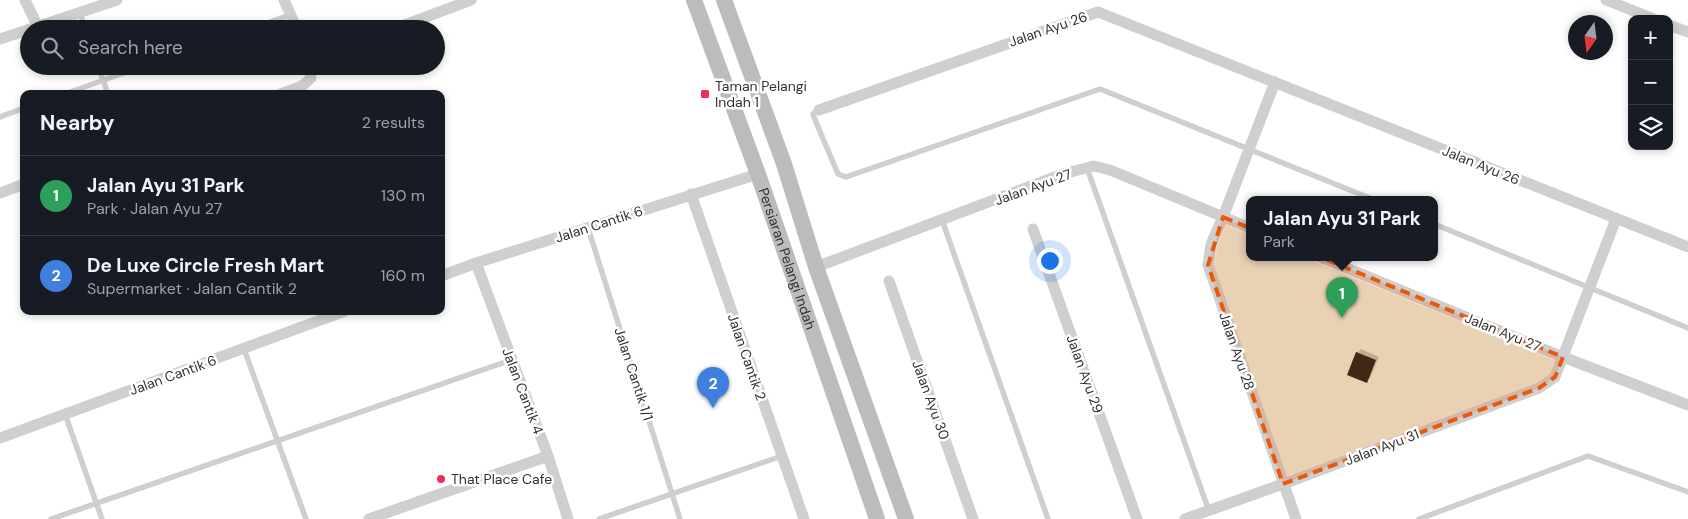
<!DOCTYPE html>
<html lang="en">
<head>
<meta charset="utf-8">
<style>
  :root { --surface:#171b24; --page:#20242c; --text:#f1f3f6; --muted:#9ea1a6; --line:#363941; --accent:#f22b58 }
  body { margin:0; font-family:"DM Sans",sans-serif; background:var(--page); color:var(--text) }
  .controls { position:absolute; right:15px; top:15px; display:grid; overflow:hidden; border-radius:10px; box-shadow:0 2px 8px #0003 }
  .controls button { width:45px; height:45px; display:grid; place-items:center; padding:0; border:0; border-bottom:1px solid var(--line); background:var(--surface); color:var(--text); font:25px sans-serif }
  .compass { position:absolute; left:1568px; top:15px; width:45px; height:45px; border-radius:50%; background:var(--surface); box-shadow:0 2px 8px #0003; rotate:194deg }
  .you { position:absolute; left:1049px; top:260px; width:18px; height:18px; margin:-12px; border:4px solid #fff; border-radius:50%; background:#1a73e8; box-shadow:0 0 0 8px #1a73e833 }
  .badge { display:grid; place-items:center; width:32px; height:32px; border-radius:50%; background:var(--accent); color:#fff; font-size:16px; font-weight:700 }
  .pin { position:absolute; translate:-50% -41px; filter:drop-shadow(0 1px 2px #0008) }
  .pin::after { content:''; position:absolute; top:26px; width:18px; height:15px; background:inherit; clip-path:polygon(0 0,100% 0,50% 100%) }
  .popup { position:absolute; left:1246px; top:196px; width:192px; height:65px; box-sizing:border-box; display:grid; place-content:center; border-radius:10px; background:var(--surface); filter:drop-shadow(0 1px 4px #0005); font-size:16px; white-space:nowrap; color:var(--muted) }
  .popup b { font-size:19px; color:var(--text) }
  .popup::after { content:''; position:absolute; left:50%; top:100%; margin-left:-10px; border:10px solid transparent; border-top-color:var(--surface) }
  .list { margin:0; padding:0; list-style:none }
  h2 { display:flex; justify-content:space-between; align-items:center; height:65px; margin:0; padding:0 20px; font-size:21px }
  h2 small { font-size:16px; font-weight:400; color:var(--muted) }
  .list li { display:grid; grid-template-columns:32px 1fr auto; gap:15px; align-items:center; box-sizing:border-box; height:80px; padding:0 20px; border-top:1px solid var(--line) }
  .list b { display:block; font-size:19px; white-space:nowrap }
  .list p { margin:0; font-size:16px; white-space:nowrap; color:var(--muted) }
  .list em { font-size:16px; font-style:normal; color:var(--muted) }
  .icon { flex:none; width:28px; height:28px; fill:none; stroke:currentColor; stroke-width:2; stroke-linecap:round; stroke-linejoin:round }
  .map { position:relative; flex:none; width:1688px; height:519px; overflow:hidden }
  .search { position:absolute; background:var(--surface); box-shadow:0 2px 8px #0003; left:20px; top:20px; width:425px; height:55px; display:flex; align-items:center; gap:12px; box-sizing:border-box; padding:0 18px; border-radius:28px; color:var(--muted); font-size:19px }
  .panel { position:absolute; background:var(--surface); box-shadow:0 2px 8px #0003; left:20px; top:90px; width:425px; height:225px; border-radius:10px }
  .map>svg:first-child { display:block }
  .green { fill:#eaefdf }
  .shadow { fill:#0003 }
  .building { fill:#191919 }
  .lines { fill:none; stroke-linecap:round; stroke-linejoin:round }
  .service { stroke:#cfcfcf; stroke-width:5.5 }
  .minor { stroke:#cfcfcf; stroke-width:11 }
  .secondary { stroke:#bcbcbc; stroke-width:16 }
  .marked { fill:#e8590c; fill-opacity:0.2; stroke:#e8590c; stroke-width:4; stroke-dasharray:10 6; stroke-linejoin:round }
  .poi-dot { fill:#f22b58; stroke:#fff; stroke-width:2 }
  .labels { text-anchor:middle; stroke-width:5; stroke-linejoin:round; paint-order:stroke }
  .street-label { font-size:14px; fill:#323232; stroke:#fff }
  .poi-label { font-size:14px; fill:#323232; stroke:#fff; text-anchor:start }
</style>
</head>
<body>
<div class="map">
<svg width="1688" height="519" viewBox="0 0 1688 519">
  <rect width="100%" height="100%" fill="#fff"/>
  <path class="green" d="M1226,225l23,10 1,22h53l253,104 -5,12 -15,10 -249,93 -73,-208 3,-21z"/>
  <path class="shadow" d="M1361,349l18,8 -9,21 -4,4 -9,-29z"/>
  <path class="building" d="M1356,352l20,8 -9,23 -20,-8z"/>
  <g class="lines">
    <g class="service">
      <path d="M80,12l5,17"/>
      <path d="M250,29l40,-14"/>
      <path d="M98,66l10,28"/>
      <path d="M65,94l78,-28"/>
      <path d="M819,110l-6,4 3,8 22,52 8,3 254,-88 272,110"/>
      <path d="M0,117l24,-9"/>
      <path d="M1087,168l122,343"/>
      <path d="M942,220l106,299"/>
      <path d="M1434,224l254,104"/>
      <path d="M588,228l92,291"/>
      <path d="M244,349l62,170"/>
      <path d="M65,414l37,105"/>
      <path d="M51,519l460,-159"/>
      <path d="M599,519l183,-63"/>
      <path d="M1419,519l169,-63 100,36"/>
    </g>
    <g class="minor">
      <path d="M25,0l12,25"/>
      <path d="M284,0l13,29"/>
      <path d="M1606,0l48,19"/>
      <path d="M1669,25l19,7"/>
      <path d="M394,29l77,-29"/>
      <path d="M0,39l117,-39"/>
      <path d="M1275,82l-52,135 -12,27 -3,21 88,254"/>
      <path d="M281,94l21,-8 9,-8 -1,-12"/>
      <path d="M819,110l279,-98 590,235"/>
      <path d="M0,193l24,-9"/>
      <path d="M691,194l113,325"/>
      <path d="M1033,229l104,290"/>
      <path d="M1320,257l243,100 125,48"/>
      <path d="M476,263l72,193 20,63"/>
      <path d="M816,267l247,-93 31,-8 16,4 140,58"/>
      <path d="M441,276l35,-13 282,-89"/>
      <path d="M889,281l84,238"/>
      <path d="M0,438l345,-127"/>
      <path d="M369,519l179,-63"/>
      <path d="M1185,519l98,-35 256,-96 16,-11 61,-158"/>
    </g>
    <g class="secondary">
      <path id="s1" d="M694,0l64,174 119,345"/>
      <path d="M724,0l60,164 32,103 90,252"/>
    </g>
  </g>
  <path class="marked" d="M1223,217l340,140 -8,20 -16,11 -256,96 -75,-219z"/>
  <g class="poi-dot">
    <rect x="700" y="89" width="10" height="10" rx="2.5"/>
    <circle cx="441" cy="479" r="5"/>
  </g>
  <g class="labels">
    <g class="street-label">
      <text transform="translate(1048 29) rotate(-19)" y="5">Jalan Ayu 26</text>
      <text transform="translate(1481 165) rotate(22)" y="5">Jalan Ayu 26</text>
      <text transform="translate(1033 187) rotate(-20)" y="5">Jalan Ayu 27</text>
      <text transform="translate(599 224) rotate(-18)" y="5">Jalan Cantik 6</text>
      <text dy="5" stroke="none"><textPath href="#s1" startOffset="275">Persiaran Pelangi Indah</textPath></text>
      <text transform="translate(1503 332) rotate(22)" y="5">Jalan Ayu 27</text>
      <text transform="translate(1237 351) rotate(71)" y="5">Jalan Ayu 28</text>
      <text transform="translate(747 357) rotate(71)" y="5">Jalan Cantik 2</text>
      <text transform="translate(634 374) rotate(72)" y="5">Jalan Cantik 1/1</text>
      <text transform="translate(1085 374) rotate(70)" y="5">Jalan Ayu 29</text>
      <text transform="translate(173 375) rotate(-20)" y="5">Jalan Cantik 6</text>
      <text transform="translate(523 391) rotate(69)" y="5">Jalan Cantik 4</text>
      <text transform="translate(931 400) rotate(70)" y="5">Jalan Ayu 30</text>
      <text transform="translate(1382 447) rotate(-21)" y="5">Jalan Ayu 31</text>
    </g>
    <g class="poi-label">
      <text x="715" y="91">Taman Pelangi<tspan x="715" dy="16">Indah 1</tspan></text>
      <text x="451" y="484">That Place Cafe</text>
    </g>
  </g>
</svg>
<div class="controls">
<button>+</button>
<button>−</button>
<button><svg class="icon" aria-label="layers" viewBox="0 0 24 24"><path d="M12 4l9 5-9 5-9-5zM3 14l9 5 9-5"/></svg></button>
</div>
<svg class="compass" viewBox="-18 -18 36 36"><path d="M0-13l5 13h-10z" fill="#e53935"/><path d="M0 13l5-13h-10z" fill="#9ea1a6"/></svg>
<div class="you"></div>
<div class="pin badge" style="left:1342px;top:318px;background:#2e9e5b">1</div>
<div class="popup"><b>Jalan Ayu 31 Park</b>Park</div>
<div class="pin badge" style="left:713px;top:408px;background:#3f7fe0">2</div>
<div class="search"><svg class="icon" aria-label="search" viewBox="0 0 24 24"><circle cx="10" cy="10" r="6"/><path d="M15 15l6 6"/></svg>Search here</div>
<section class="panel">
<h2>Nearby<small>2 results</small></h2>
<ul class="list">
<li><span class="badge" style="background:#2e9e5b">1</span><div><b>Jalan Ayu 31 Park</b><p>Park · Jalan Ayu 27</p></div><em>130 m</em></li>
<li><span class="badge" style="background:#3f7fe0">2</span><div><b>De Luxe Circle Fresh Mart</b><p>Supermarket · Jalan Cantik 2</p></div><em>160 m</em></li>
</ul>
</section>
</div>
</body>
</html>
